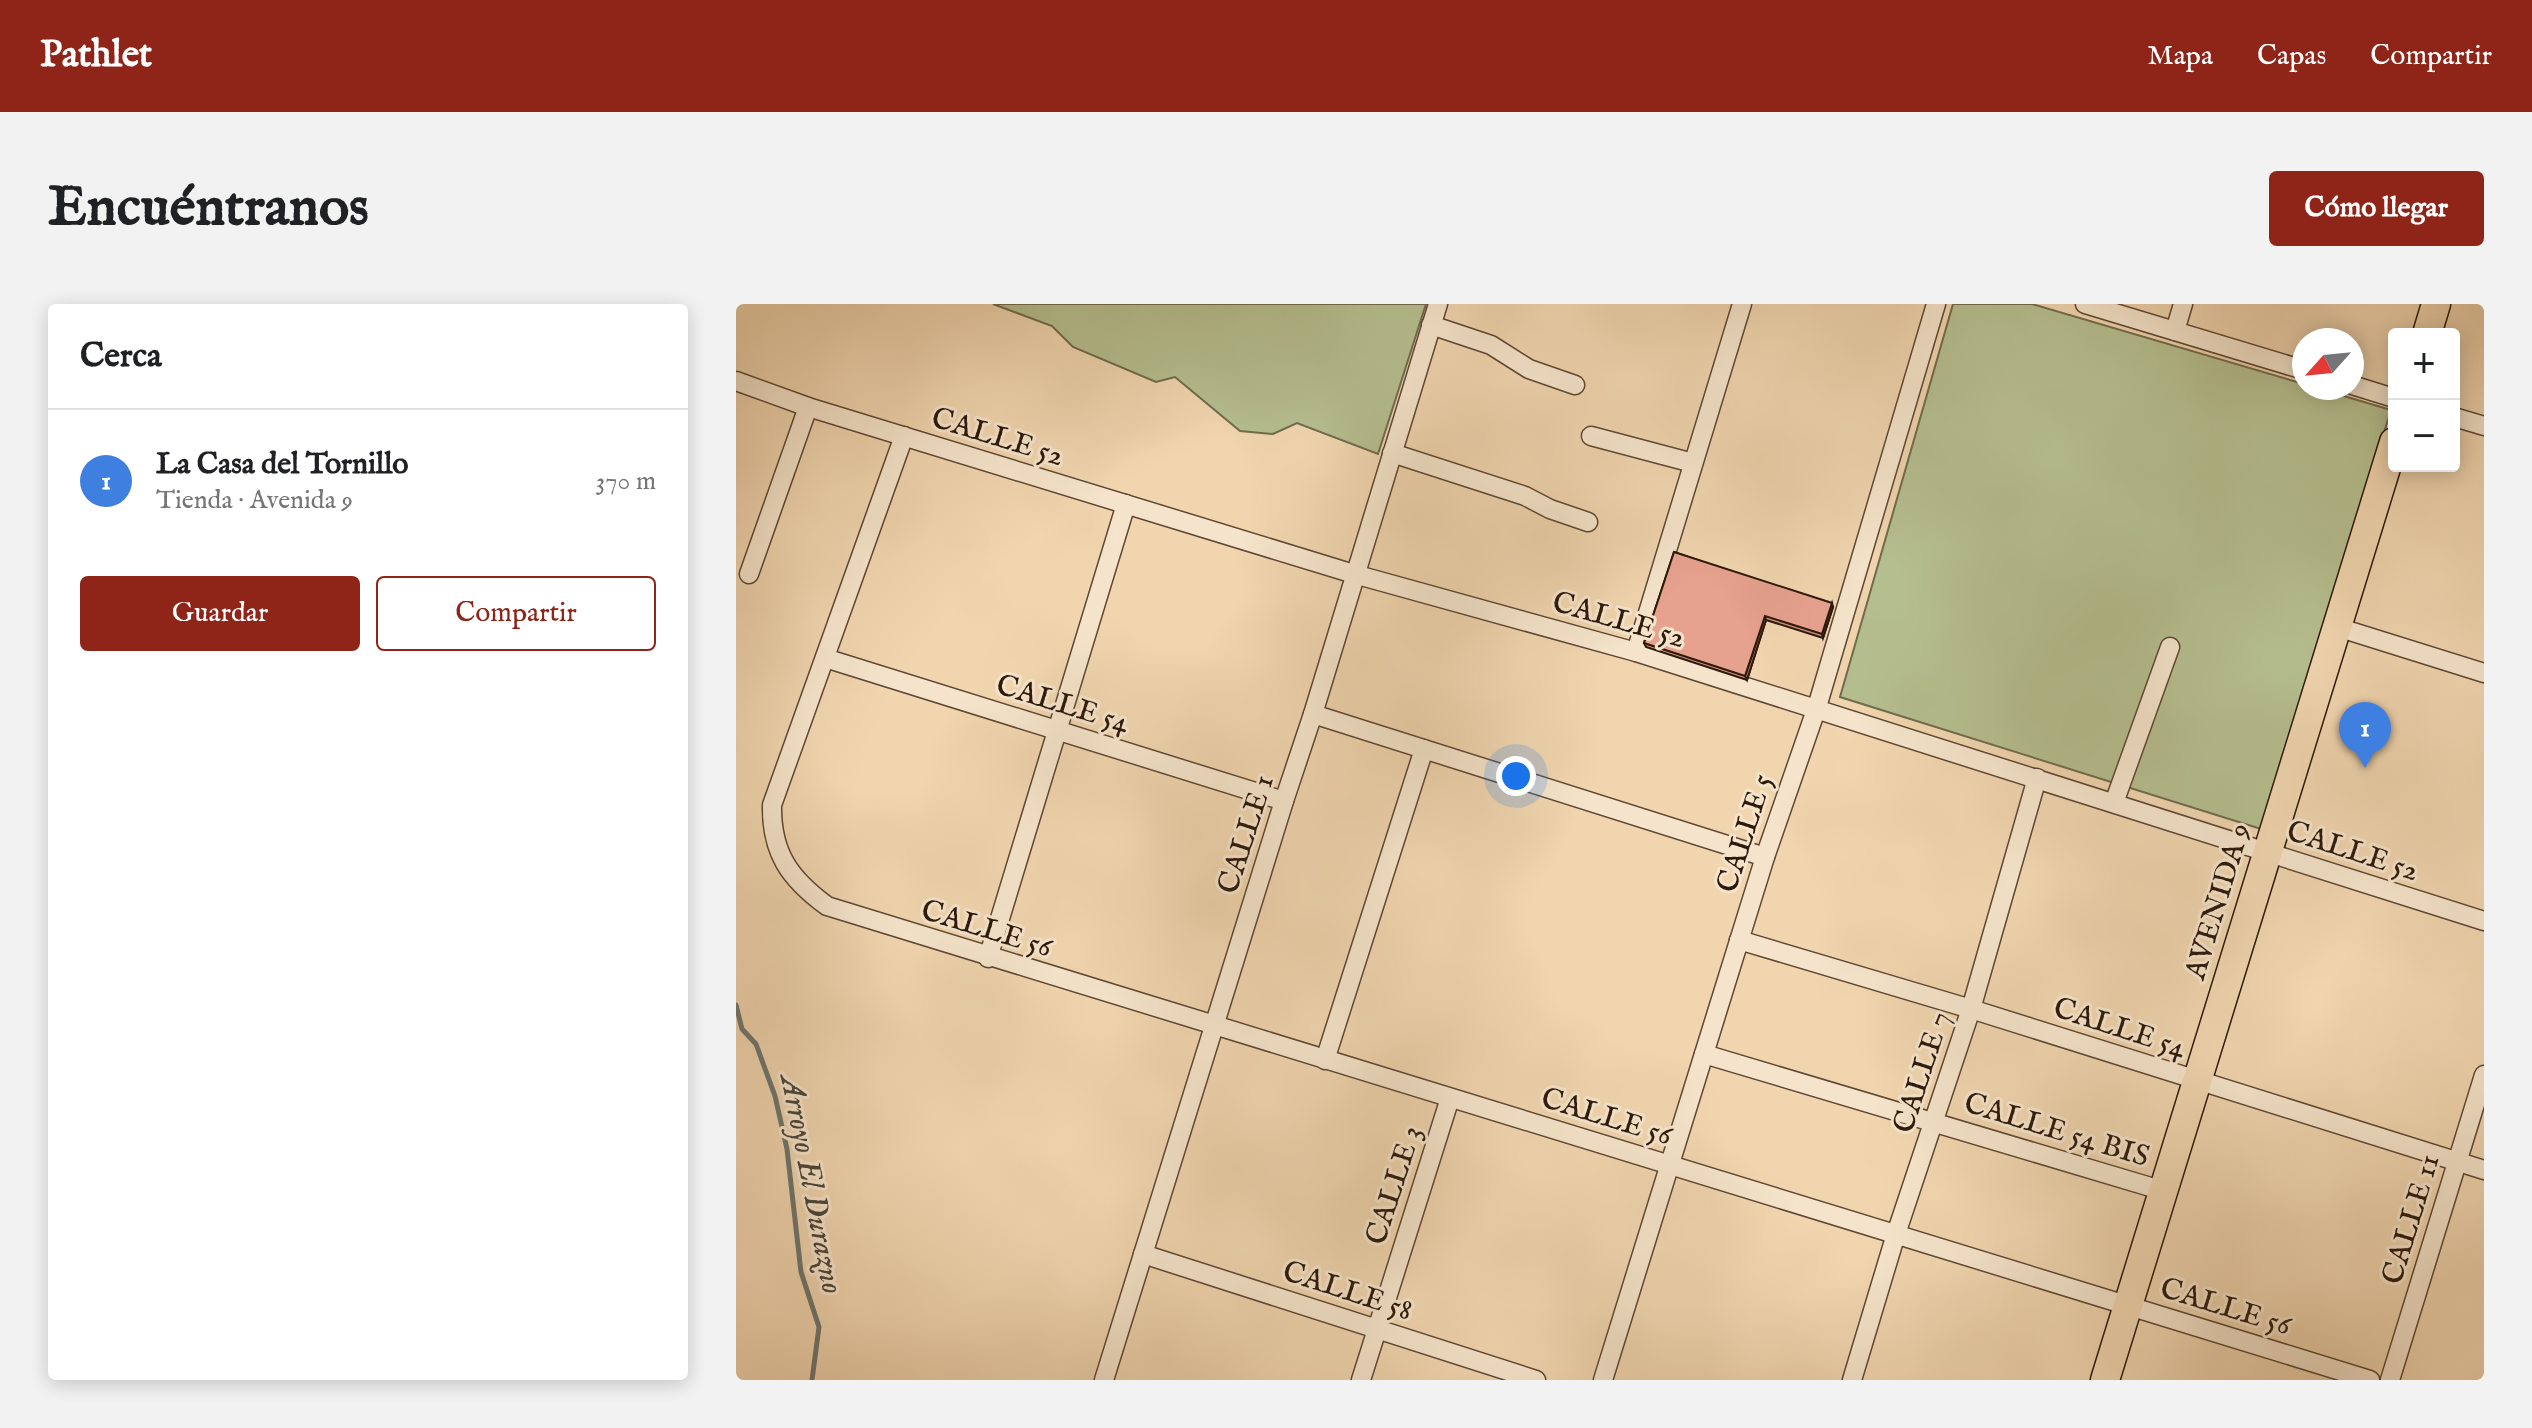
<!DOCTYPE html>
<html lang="es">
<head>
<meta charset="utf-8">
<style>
  :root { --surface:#fff; --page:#f2f2f2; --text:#202124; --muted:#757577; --line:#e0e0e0; --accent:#8f2418 }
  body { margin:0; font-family:"IM FELL English",serif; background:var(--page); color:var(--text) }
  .controls { position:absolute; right:24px; top:24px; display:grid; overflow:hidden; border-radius:8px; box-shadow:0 4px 20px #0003 }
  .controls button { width:72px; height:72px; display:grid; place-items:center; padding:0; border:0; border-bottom:2px solid var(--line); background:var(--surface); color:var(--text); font:40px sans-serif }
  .compass { position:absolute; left:1556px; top:24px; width:72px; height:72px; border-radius:50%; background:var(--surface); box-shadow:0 4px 20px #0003; rotate:243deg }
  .you { position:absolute; left:780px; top:472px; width:28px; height:28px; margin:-20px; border:6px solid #fff; border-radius:50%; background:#1a73e8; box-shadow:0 0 0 12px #1a73e833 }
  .badge { display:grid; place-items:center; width:52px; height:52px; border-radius:50%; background:var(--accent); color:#fff; font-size:26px; font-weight:700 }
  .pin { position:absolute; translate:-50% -66px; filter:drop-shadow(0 2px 4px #0008) }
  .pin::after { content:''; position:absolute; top:42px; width:28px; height:24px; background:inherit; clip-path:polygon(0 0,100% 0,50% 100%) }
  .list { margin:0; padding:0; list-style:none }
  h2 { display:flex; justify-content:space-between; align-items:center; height:104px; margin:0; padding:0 32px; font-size:34px }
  h2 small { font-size:26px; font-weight:400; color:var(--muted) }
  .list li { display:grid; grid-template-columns:52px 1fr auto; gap:24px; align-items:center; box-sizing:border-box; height:144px; padding:0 32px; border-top:2px solid var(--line) }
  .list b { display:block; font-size:30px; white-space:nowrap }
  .list p { margin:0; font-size:26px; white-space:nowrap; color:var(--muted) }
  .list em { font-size:26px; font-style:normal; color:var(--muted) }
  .actions { display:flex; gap:16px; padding:24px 32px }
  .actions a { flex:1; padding:18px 0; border:2px solid var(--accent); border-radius:8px; text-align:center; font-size:28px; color:var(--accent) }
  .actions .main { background:var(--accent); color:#fff }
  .map { position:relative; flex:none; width:1748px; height:1076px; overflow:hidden; border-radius:8px }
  header { display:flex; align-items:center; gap:48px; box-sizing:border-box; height:112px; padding:0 40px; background:var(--accent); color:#fff }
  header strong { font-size:38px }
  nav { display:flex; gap:44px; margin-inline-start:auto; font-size:28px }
  .intro { display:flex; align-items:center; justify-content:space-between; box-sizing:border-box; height:192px; padding:0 48px }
  h1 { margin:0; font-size:56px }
  .button { padding:20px 36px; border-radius:8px; background:var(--accent); color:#fff; font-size:28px; font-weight:700 }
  main { display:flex; gap:48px; padding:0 48px }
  aside { flex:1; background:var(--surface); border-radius:8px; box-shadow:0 4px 20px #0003 }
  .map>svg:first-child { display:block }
  .green { fill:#b5be8f; stroke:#716b4c; stroke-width:2 }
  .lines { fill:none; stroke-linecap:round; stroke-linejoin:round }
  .stream { stroke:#70776f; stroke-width:5 }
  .minor-casing { stroke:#5e4733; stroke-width:21 }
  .primary-casing { stroke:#2d180a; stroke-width:31 }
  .minor { stroke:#f5e4cb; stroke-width:18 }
  .primary { stroke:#f0d5af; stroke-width:28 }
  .wall { fill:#c68a7b; stroke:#2d180a; stroke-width:2 }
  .shaded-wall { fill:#a17164; stroke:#2d180a; stroke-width:2 }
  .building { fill:#e6a18f; stroke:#2d180a; stroke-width:2 }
  .labels { text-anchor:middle; stroke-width:6; stroke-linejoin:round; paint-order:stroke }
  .street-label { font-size:30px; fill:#2d180a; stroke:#f5e4cb }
  .water-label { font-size:32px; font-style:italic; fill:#4e483c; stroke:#f5e4cb }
</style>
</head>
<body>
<header>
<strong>Pathlet</strong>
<nav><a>Mapa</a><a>Capas</a><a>Compartir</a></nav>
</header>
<div class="intro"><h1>Encuéntranos</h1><a class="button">Cómo llegar</a></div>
<main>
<aside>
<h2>Cerca<small></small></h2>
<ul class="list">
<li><span class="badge" style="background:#3f7fe0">1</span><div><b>La Casa del Tornillo</b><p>Tienda · Avenida 9</p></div><em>370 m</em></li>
</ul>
<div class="actions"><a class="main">Guardar</a><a>Compartir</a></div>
</aside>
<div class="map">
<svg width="1748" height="1076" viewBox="0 0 1748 1076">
  <rect width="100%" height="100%" fill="#f0d5af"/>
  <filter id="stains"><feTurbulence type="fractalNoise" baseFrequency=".0025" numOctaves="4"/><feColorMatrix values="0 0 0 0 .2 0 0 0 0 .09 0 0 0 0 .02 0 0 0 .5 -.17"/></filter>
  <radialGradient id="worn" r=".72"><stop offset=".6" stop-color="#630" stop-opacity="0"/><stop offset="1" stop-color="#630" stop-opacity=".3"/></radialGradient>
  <g class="green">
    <path d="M257,0h433l-48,150 -81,-31 -24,11 -33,-3 -65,-54 -19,5 -83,-35 -21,-21z"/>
    <path d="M1217,0h79l272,80v4h13l74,22 -130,419 -421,-132z"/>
  </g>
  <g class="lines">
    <path class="stream" d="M0,701l6,24 14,15 19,52 12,53 14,123 18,55 -7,53"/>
    <g class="minor-casing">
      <g id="minor">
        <path d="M1349,0l219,66"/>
        <path d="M695,21l60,20 38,24 46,16"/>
        <path d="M1439,27l8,-27"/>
        <path d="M0,77l72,26 546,167 282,78 848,269"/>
        <path d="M1616,81l42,13"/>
        <path d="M1718,113l30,9"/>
        <path d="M168,132l-132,369c-1,48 18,74 55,101l1543,474"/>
        <path d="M855,132l102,27"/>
        <path d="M656,149l133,43 25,13 38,13"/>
        <path d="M13,270l59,-167"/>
        <path d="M1601,323l147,46"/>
        <path d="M900,348l106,-348"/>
        <path d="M89,354l459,143"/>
        <path d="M577,410l452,143"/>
        <path d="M1378,499l56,-156"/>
        <path d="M1003,636l232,69 513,161"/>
        <path d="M252,654l138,-454"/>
        <path d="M968,750l460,137"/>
        <path d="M589,756l99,-311"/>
        <path d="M407,950l393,126"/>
        <path d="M368,1076l180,-579 29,-87 125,-410"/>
        <path d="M625,1076l89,-282"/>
        <path d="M867,1076l162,-523 52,-150 119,-403"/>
        <path d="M1116,1076l44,-146 75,-225 66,-231"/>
        <path d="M1654,1076l94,-305"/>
      </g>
    </g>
    <g class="primary-casing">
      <g id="primary">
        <path d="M1691,30l9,-30"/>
        <path d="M1369,1076l289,-938"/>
      </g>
    </g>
    <use href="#minor" class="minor"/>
    <use href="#primary" class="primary"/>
  </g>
  <path class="wall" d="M938,248l159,55 -10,31 -57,-18 -19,60 -101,-33 -2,-4z"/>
  <g class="shaded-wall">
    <path d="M1096,299l1,4 -10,31 -1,-4z"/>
    <path d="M1029,312l1,4 -19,60 -2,-4z"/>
  </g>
  <path class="building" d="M938,248l158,51 -10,31 -57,-18 -20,60 -101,-33z"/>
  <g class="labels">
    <g class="street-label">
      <text transform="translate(262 132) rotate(17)" y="10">CALLE 52</text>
      <text transform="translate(883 315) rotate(16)" y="10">CALLE 52</text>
      <text transform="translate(327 399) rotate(17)" y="10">CALLE 54</text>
      <text transform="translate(1008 529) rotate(-72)" y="10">CALLE 5</text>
      <text transform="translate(509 530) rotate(-72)" y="10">CALLE 1</text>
      <text transform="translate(1617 546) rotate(18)" y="10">CALLE 52</text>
      <text transform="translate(1481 597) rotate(-73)" y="10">AVENIDA 9</text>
      <text transform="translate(251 624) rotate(17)" y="10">CALLE 56</text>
      <text transform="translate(1384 723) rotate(18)" y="10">CALLE 54</text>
      <text transform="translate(1185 768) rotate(-72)" y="10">CALLE 7</text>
      <text transform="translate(871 812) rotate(17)" y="10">CALLE 56</text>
      <text transform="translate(1321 825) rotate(17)" y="10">CALLE 54 BIS</text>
      <text transform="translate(657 881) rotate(-72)" y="10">CALLE 3</text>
      <text transform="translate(1674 915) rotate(-73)" y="10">CALLE 11</text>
      <text transform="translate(612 986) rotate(18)" y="10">CALLE 58</text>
      <text transform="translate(1490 1002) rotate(17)" y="10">CALLE 56</text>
    </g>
    <g class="water-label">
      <text transform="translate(77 880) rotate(79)" y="11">Arroyo El Durazno</text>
    </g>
  </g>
  <rect width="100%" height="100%" filter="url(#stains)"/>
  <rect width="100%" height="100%" fill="url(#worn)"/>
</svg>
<div class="controls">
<button>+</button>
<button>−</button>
</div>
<svg class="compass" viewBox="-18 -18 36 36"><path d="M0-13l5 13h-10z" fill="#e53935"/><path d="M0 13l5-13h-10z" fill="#757577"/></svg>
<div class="you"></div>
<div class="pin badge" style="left:1629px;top:464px;background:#3f7fe0">1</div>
</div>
</main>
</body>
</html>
